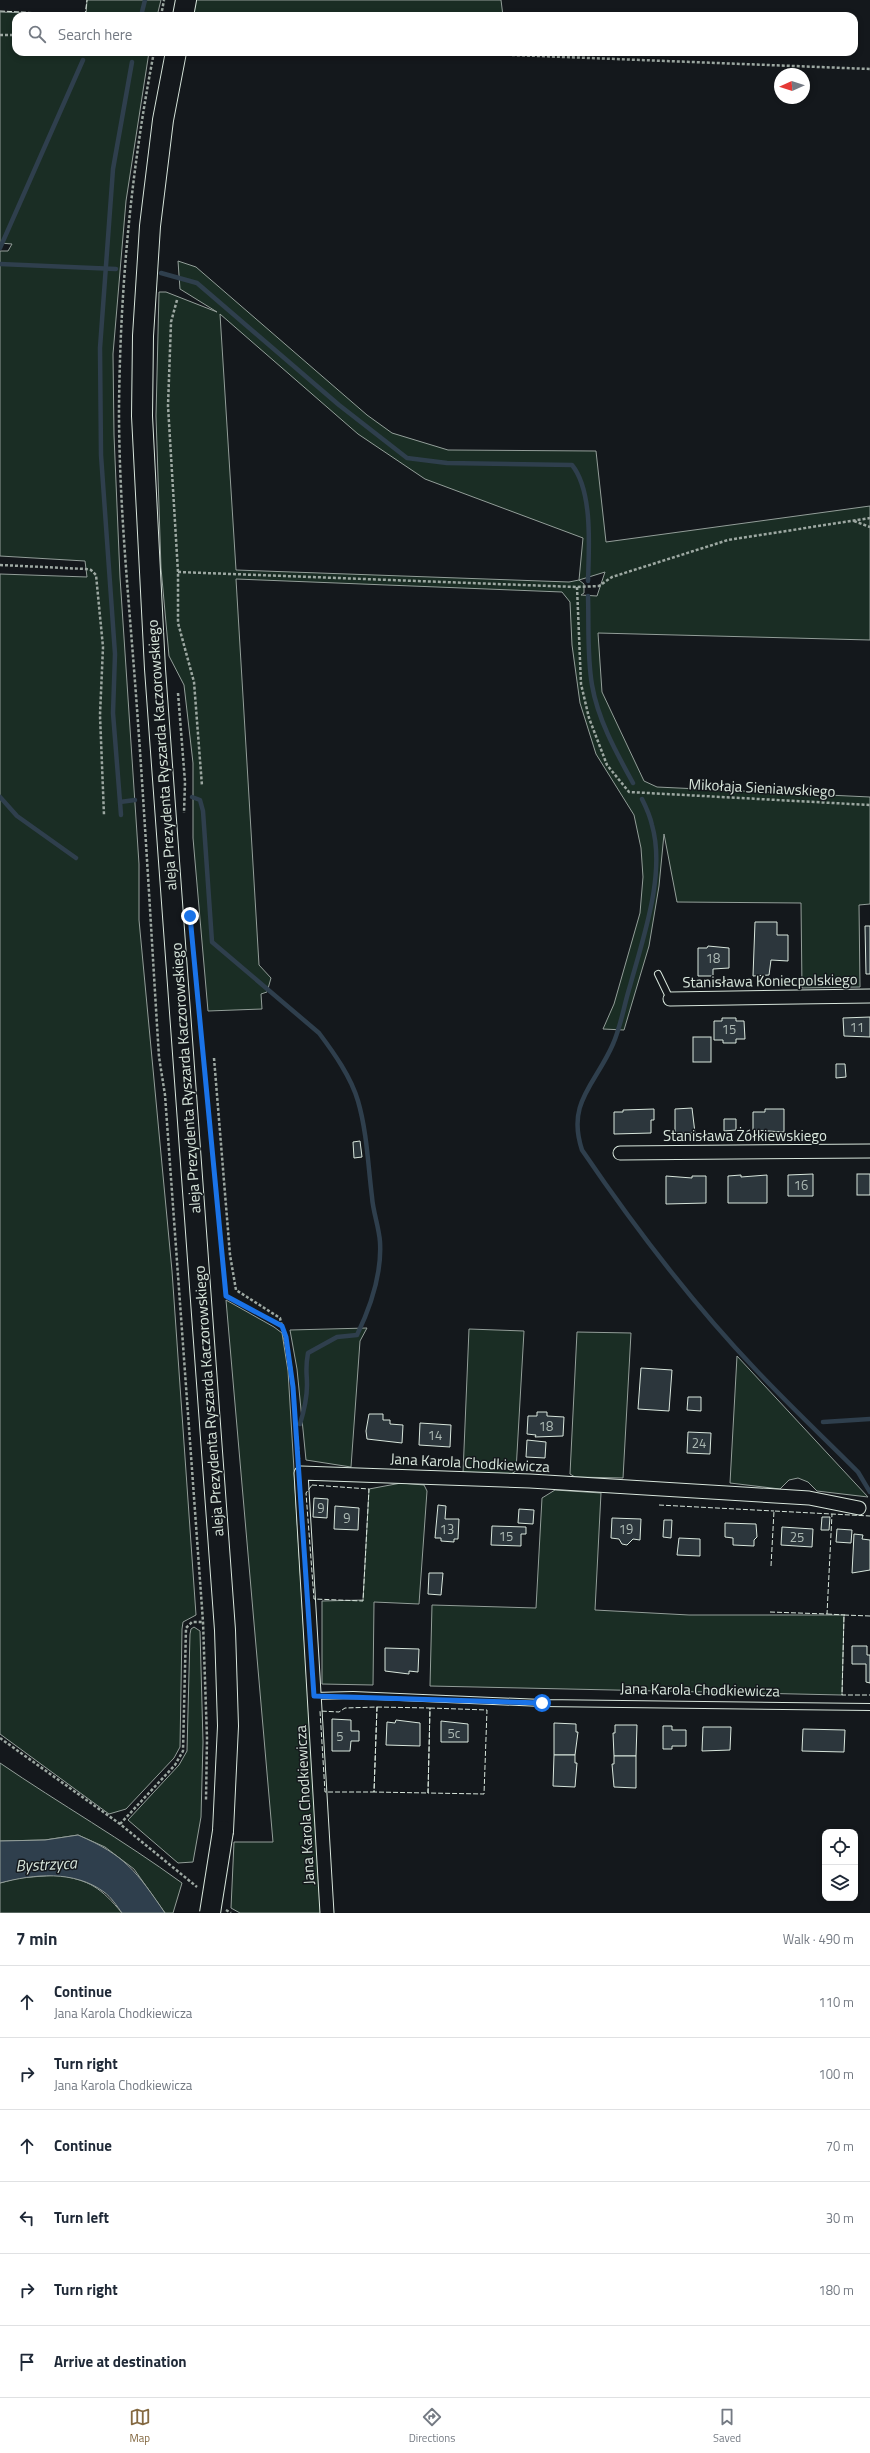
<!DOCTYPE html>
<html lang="en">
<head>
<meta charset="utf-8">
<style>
  :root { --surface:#fff; --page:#f6f6f7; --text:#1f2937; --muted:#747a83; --line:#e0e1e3; --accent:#846941 }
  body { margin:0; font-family:"Titillium Web",sans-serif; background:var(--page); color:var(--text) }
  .controls { position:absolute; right:12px; bottom:12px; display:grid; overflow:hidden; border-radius:8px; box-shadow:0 2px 6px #0003 }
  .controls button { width:36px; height:36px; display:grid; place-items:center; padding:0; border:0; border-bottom:1px solid var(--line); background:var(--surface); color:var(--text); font:20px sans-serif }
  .compass { position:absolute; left:774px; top:68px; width:36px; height:36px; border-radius:50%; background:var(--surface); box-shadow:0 2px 6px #0003; rotate:267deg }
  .stop { position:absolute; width:12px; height:12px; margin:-9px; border:3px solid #1a73e8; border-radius:50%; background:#fff }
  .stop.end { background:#1a73e8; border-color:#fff; box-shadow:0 1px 4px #0008 }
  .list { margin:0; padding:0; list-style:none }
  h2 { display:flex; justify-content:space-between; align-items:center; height:52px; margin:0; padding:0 16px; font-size:17px }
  h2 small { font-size:13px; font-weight:400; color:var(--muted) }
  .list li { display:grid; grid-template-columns:26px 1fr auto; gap:12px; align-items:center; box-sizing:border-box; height:72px; padding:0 16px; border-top:1px solid var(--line) }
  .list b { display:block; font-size:15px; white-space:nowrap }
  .list p { margin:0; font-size:13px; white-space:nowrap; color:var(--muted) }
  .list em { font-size:13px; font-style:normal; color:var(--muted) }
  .icon { flex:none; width:22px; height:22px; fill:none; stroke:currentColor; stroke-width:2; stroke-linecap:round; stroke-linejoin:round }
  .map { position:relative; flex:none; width:870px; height:1913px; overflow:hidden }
  .search { position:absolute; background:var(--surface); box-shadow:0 2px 6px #0003; left:12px; right:12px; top:12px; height:44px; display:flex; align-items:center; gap:10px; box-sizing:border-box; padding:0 14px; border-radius:12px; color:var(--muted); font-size:15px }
  .sheet { height:484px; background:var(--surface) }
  nav { display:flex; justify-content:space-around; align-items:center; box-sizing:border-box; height:56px; border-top:1px solid var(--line); background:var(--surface); font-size:11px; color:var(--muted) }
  nav a { display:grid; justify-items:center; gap:2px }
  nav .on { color:var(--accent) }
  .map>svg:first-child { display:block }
  .green { fill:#1a2d24; stroke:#939e99; fill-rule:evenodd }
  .water { fill:#2f3f4d; stroke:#939e99 }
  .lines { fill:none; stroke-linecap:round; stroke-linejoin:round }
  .stream { stroke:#2f3f4d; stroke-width:4.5 }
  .building { fill:#2c363c; stroke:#d8e6dc }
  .service-casing { stroke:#d8e6dc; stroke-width:8 }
  .minor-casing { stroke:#d8e6dc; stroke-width:15 }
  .primary-casing { stroke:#d8e6dc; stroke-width:22 }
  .path { stroke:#9da8a2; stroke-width:2.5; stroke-dasharray:3 2; stroke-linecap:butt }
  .service { stroke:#14181c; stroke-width:6 }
  .minor { stroke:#14181c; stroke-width:13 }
  .primary { stroke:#14181c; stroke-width:20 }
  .primary-bridge-casing { stroke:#d8e6dc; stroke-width:22; stroke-linecap:butt }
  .primary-bridge { stroke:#14181c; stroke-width:20 }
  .fence { stroke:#d8e6dc; stroke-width:1; stroke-dasharray:5 2; stroke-linecap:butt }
  .route { stroke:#1a73e8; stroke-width:5 }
  .labels { text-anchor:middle; stroke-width:3; stroke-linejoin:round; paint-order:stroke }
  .number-label { font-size:13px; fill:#adbab4 }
  .street-label { font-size:15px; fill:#d8e6dc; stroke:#14181c }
  .water-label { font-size:16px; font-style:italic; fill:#d8e6dc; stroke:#14181c }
</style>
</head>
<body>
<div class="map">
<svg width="870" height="1913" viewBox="0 0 870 1913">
  <rect width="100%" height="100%" fill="#14181c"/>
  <g class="green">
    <path d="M87,0h74l-4,16h-141v36h133l-23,149 -13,153 1,81 6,142 19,287v56l33,351 24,344 -13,7 -1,7 -2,118 -6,11 -48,51 -17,5 -109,-80v-1160l87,3 -2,-16 -85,-5v-305h8l4,-7 -12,-1v-231l86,3z"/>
    <path d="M196,0h305l2,16h-311z"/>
    <path d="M178,261l18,6 171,148 25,18 56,17 148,1 10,91 264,-36v134l-272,-7 4,59 42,89 13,6 213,10v107l-11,1 1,82 -58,1 -1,-85 -124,-1 -13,-68 -5,52 -10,60 -25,84 -21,-1 11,-25 26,-91 3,-36 -2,-29 -7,-33 -38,-61 -16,-51 -8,-58 -2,-43 -8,-10 -326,-13 23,386 12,13 -4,14 -6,2 1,15 -54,2 -15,-173v-75l-9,-78 -15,-29 -8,-88 -5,-152 3,-124h7l51,20 -37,-23zM220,314l138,120 67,45 158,59 -4,42 -10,2 -333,-12zM605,572l-8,24 -16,-1 3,-2v-9l-5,-4z"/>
    <path d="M226,1300l48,27 8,6 6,38 33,542h-81l-9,-5 3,-66h39z"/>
    <path d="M367,1328l-7,13 -9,126 -45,-7 -9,-91 -7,-39z"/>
    <path d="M469,1329l55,2 -8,140 -5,3 -48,-1z"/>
    <path d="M577,1332l54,1 -8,145 -48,-1 -5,-3z"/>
    <path d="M737,1356l131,141 -51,-6 -9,-9 -10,-4 -9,2 -9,9 -50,-6z"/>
    <path d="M401,1483l23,2 3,6 -8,113 -45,-2 -1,83 -51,-1v-83l41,-1 6,-111z"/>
    <path d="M555,1490l46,3 -6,117 94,5h155l-2,80 -412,-9 2,-81 104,3 6,-110z"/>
    <path d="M194,1627l6,4 3,111 -2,75 -8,45 -15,1 -50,-43 51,-55 8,-14 3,-117 1,-5z"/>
    <path d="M0,1763c60,41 123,77 182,120l-9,30h-8l-31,-44 -29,-22 -27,-12 -33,5 -45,1z"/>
    <path d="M57,1875c33,5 44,13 65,38h-122v-30l18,-5z"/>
  </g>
  <path class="water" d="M78,1835c47,20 59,37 87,78h-43c-5,-7 -11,-16 -18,-21 -30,-22 -70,-18 -104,-9v-42l45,-1z"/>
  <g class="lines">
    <g class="stream">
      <path d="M141,16l4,-16"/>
      <path d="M0,248l83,-188"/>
      <path d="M0,264l116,5"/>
      <path d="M161,273l36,10 142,122 68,53 40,5 125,2c21,26 17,83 16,116"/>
      <path d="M588,596c1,29 -1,60 4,89 6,35 24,67 41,98"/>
      <path d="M0,797l17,19 59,42"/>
      <path d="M192,797l8,3 3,11 9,131 107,91c15,20 32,44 39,68 9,31 10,64 14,96 1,15 7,30 8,45 2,33 -9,64 -23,93l-20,2 -29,16c-3,16 -1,19 -1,32 0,13 -3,26 -7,39"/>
      <path d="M642,799c4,8 8,17 10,26 14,49 -9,113 -22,161 -6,19 -9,40 -17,58 -17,40 -47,58 -31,106 53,78 110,153 175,221 33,35 67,67 101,101l12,20"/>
      <path d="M120,802l-7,-89 2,-59 -14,-199 -1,-107 13,-179 19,-107"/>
      <path d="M121,815l-1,-13 15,-2"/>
      <path d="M823,1422l47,-3"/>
    </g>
  </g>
  <g class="building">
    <path d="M755,922h22v13h11v26l-17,-1 -2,15 -16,1z"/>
    <path d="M865,926h5v48h-4z"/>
    <path d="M708,946l21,2v20l-16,1v7h-15v-28h9z"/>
    <path d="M870,1017v20l-26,-1 -1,-18z"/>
    <path d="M722,1018h14v3h8l1,18h-9v4h-13v-3h-9v-19h8z"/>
    <rect x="693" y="1037" width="18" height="25"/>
    <path d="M836,1064h9l1,13 -10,1z"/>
    <path d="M692,1108l3,25h-20v-24z"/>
    <path d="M654,1109v11h-3v13l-37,1v-22h9v-2z"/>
    <path d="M765,1109h19v23l-31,-2v-18h12z"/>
    <path d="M724,1119h12v11l-12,1z"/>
    <path d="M360,1141l2,16 -8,1 -1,-16z"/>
    <path d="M813,1174v22h-25v-21z"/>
    <rect x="857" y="1174" width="13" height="21"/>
    <path d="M741,1175v2l26,-2v28h-39v-27z"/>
    <path d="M666,1176l26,2v-2h14v27l-40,1z"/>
    <path d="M641,1368l31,2 -3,41 -31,-2z"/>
    <path d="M688,1397h13v14l-14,-1z"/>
    <path d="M537,1412h10v4l17,1 -1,19 -28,1 1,-2 -9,-1 1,-18h9z"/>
    <path d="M369,1414h14v6h7v4l13,1 -1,18 -35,-4 -1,-8z"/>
    <path d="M420,1423l31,2 -1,22 -31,-2z"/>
    <path d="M688,1432l23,1 -1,21 -23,-1z"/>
    <path d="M527,1440l19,2 -1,16 -19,-1z"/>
    <path d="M314,1498l14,1 -1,19 -14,-1z"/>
    <path d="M438,1505l8,1 -1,13h14l-1,20h-4v3l-13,-1v-3h-6z"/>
    <path d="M335,1506l24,2 -1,22 -24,-1z"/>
    <path d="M519,1509l15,1 -1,14 -15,-1z"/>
    <path d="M822,1517h8l-1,13h-8z"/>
    <path d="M612,1518l29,1 -1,21 -7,-1 -6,6 -5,-1 -3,-5 -8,-1z"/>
    <path d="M664,1520h8l-1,18 -8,-1z"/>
    <path d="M725,1523l31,1 1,13 -3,3v6l-21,-1v-7l-8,-1z"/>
    <path d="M492,1526l34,1v7h-5v12l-30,-1z"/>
    <path d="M782,1527l31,2 -1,18 -31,-2z"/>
    <path d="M837,1529l15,1 -1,13 -15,-1z"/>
    <path d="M854,1534l9,1 -1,4 8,1v30l-18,3z"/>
    <path d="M679,1538l21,1v17l-23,-1z"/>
    <path d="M429,1573h14l-2,22 -13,-1z"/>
    <path d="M852,1646h15v9h3v28l-4,-1v-18h-14z"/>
    <path d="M385,1648l34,1 -1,23 -9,-1v3l-24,-3z"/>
    <path d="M332,1719l19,1v11h8v10h-8l-1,10h-18z"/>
    <path d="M396,1720l24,3v23l-34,-1 1,-23 8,1z"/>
    <path d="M441,1721l27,3v18h-27z"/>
    <path d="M554,1723l22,1v8h2l-3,23h-21z"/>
    <path d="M615,1725h22l-1,31h-22l-1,-23h2z"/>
    <path d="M663,1726h9v4h14v16h-14v3h-9z"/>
    <path d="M703,1727h28l-1,23 -28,1z"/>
    <path d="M803,1729l42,1 -1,22 -42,-1z"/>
    <path d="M554,1755h21v8h2l-2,24 -22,-1z"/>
    <path d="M614,1756h22v32l-22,-1 -2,-23h2z"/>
  </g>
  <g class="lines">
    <g class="service-casing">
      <g id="service">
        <path d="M658,974l12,25"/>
        <path d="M314,1696l39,-1 189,8 328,4"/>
      </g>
    </g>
    <g class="minor-casing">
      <g id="minor">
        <path d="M670,999l200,-3"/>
        <path d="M620,1153l250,-2"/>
        <path d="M327,1913l-26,-440 229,8 279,17 50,10"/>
      </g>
    </g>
    <g class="primary-casing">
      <g id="primary">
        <path d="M183,16l3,-16"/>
        <path d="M176,52l-13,68 -13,106 -7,110 -1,80 13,253 70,961 3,96 -5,105"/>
      </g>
    </g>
    <g class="path">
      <path d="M161,16l3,-16"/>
      <path d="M0,35h16"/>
      <path d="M140,52l14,2"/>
      <path d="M154,52c-23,118 -34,237 -35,358 0,104 12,209 19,313 8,112 14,223 21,334l6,38 38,527 4,116 -1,62"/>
      <path d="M437,52l433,17"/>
      <path d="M177,300l-6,22 -3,84 10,166v51l16,59 8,104"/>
      <path d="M854,521l16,6"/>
      <path d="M0,565l86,4 5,1 5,5 7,72 -3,68 4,100"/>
      <path d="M178,572l399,15 22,-1 13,-9 116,-37 142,-22"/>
      <path d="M577,587l4,97 8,34 18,47 22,27 241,13"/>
      <path d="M178,693l7,89 -1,31"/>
      <path d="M197,993l29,303 56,30"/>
      <path d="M214,1058l16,197 6,35 44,28 11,49 8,93"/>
      <path d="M0,1738l120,86 77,63"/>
      <path d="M120,1824l55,-59 8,-14 3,-123 6,-6h11"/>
      <path d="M226,1910l5,3"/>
    </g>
    <use href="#service" class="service"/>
    <use href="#minor" class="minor"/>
    <use href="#primary" class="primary"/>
    <g class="primary-bridge-casing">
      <path id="primary-bridge" d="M210,1913l13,-82"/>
    </g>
    <use href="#primary-bridge" class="primary-bridge"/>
    <g class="fence">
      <path d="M0,11l85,4 2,-15"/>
      <path d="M312,1485l57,4 -6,112 -49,-2 -8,-106z"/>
      <path d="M659,1505l115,6"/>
      <path d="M771,1566l3,-55 96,5"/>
      <path d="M770,1612l57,2 5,-100"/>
      <path d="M827,1614l18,1"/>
      <path d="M870,1616l-26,-1 -2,80h28"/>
      <path d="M377,1707l53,1 -2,85 -54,-1z"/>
      <path d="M377,1707l-3,85h-49l-5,-81 19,1 6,-4z"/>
      <path d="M430,1708l57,2 -3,84 -56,-1z"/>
    </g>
  </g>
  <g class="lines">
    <path class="route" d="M190,916l36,380 56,30 4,11 7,50 21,309 228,7"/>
  </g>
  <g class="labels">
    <g class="number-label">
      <text x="713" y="963">18</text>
      <text x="857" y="1032">11</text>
      <text x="729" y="1034">15</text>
      <text x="801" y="1190">16</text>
      <text x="546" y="1431">18</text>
      <text x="435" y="1440">14</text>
      <text x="699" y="1448">24</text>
      <text x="321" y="1513">9</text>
      <text x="347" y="1523">9</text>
      <text x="447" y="1534">13</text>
      <text x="626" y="1534">19</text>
      <text x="506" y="1541">15</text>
      <text x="797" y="1542">25</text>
      <text x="454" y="1738">5c</text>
      <text x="340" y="1741">5</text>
    </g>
    <g class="street-label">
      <text transform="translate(162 755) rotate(-94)" y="5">aleja Prezydenta Ryszarda Kaczorowskiego</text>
      <text transform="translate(762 788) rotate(3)" y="5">Mikołaja Sieniawskiego</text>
      <text transform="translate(770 981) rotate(-1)" y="5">Stanisława Koniecpolskiego</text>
      <text transform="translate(186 1078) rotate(-94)" y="5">aleja Prezydenta Ryszarda Kaczorowskiego</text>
      <text x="745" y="1141">Stanisława Żółkiewskiego</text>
      <text transform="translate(209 1401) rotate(-94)" y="5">aleja Prezydenta Ryszarda Kaczorowskiego</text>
      <text transform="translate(470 1463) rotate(3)" y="5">Jana Karola Chodkiewicza</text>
      <text transform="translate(700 1690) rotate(1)" y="5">Jana Karola Chodkiewicza</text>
      <text transform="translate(305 1805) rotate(-93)" y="5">Jana Karola Chodkiewicza</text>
    </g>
    <g class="water-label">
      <text transform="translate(46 1864) rotate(-3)" y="6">Bystrzyca</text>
    </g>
  </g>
</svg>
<div class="controls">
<button><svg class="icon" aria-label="locate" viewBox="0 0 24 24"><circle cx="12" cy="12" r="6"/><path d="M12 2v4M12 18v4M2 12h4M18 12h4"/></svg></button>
<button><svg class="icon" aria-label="layers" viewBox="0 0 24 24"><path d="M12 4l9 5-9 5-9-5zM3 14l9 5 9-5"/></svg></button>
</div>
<svg class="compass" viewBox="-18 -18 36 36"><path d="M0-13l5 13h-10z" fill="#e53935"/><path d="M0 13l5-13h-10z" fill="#747a83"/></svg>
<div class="stop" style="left:542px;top:1703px"></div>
<div class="stop end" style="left:190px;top:916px"></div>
<div class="search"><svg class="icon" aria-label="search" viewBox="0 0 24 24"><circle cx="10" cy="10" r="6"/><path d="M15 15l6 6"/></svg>Search here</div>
</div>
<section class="sheet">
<h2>7 min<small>Walk · 490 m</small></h2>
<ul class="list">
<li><svg class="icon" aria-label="ahead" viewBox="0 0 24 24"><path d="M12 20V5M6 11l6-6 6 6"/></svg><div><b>Continue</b><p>Jana Karola Chodkiewicza</p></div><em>110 m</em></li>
<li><svg class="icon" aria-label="right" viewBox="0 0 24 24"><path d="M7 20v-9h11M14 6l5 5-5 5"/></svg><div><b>Turn right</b><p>Jana Karola Chodkiewicza</p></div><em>100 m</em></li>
<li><svg class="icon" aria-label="ahead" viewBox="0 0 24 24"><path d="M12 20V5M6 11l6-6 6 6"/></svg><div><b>Continue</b></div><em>70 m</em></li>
<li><svg class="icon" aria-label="left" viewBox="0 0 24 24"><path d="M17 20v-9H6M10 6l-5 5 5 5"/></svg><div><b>Turn left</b></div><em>30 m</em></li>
<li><svg class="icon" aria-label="right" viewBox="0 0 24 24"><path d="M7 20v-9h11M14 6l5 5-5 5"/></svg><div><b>Turn right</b></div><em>180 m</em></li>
<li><svg class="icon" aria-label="arrive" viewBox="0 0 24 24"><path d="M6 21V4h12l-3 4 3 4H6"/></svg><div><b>Arrive at destination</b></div></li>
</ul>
</section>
<nav>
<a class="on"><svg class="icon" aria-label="map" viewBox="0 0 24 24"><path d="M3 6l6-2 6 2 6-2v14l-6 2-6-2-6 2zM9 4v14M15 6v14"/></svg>Map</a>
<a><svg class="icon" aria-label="directions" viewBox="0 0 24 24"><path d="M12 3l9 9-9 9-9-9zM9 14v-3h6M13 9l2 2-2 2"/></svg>Directions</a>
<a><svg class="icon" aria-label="saved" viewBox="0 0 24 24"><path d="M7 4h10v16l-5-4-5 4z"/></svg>Saved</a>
</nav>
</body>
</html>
